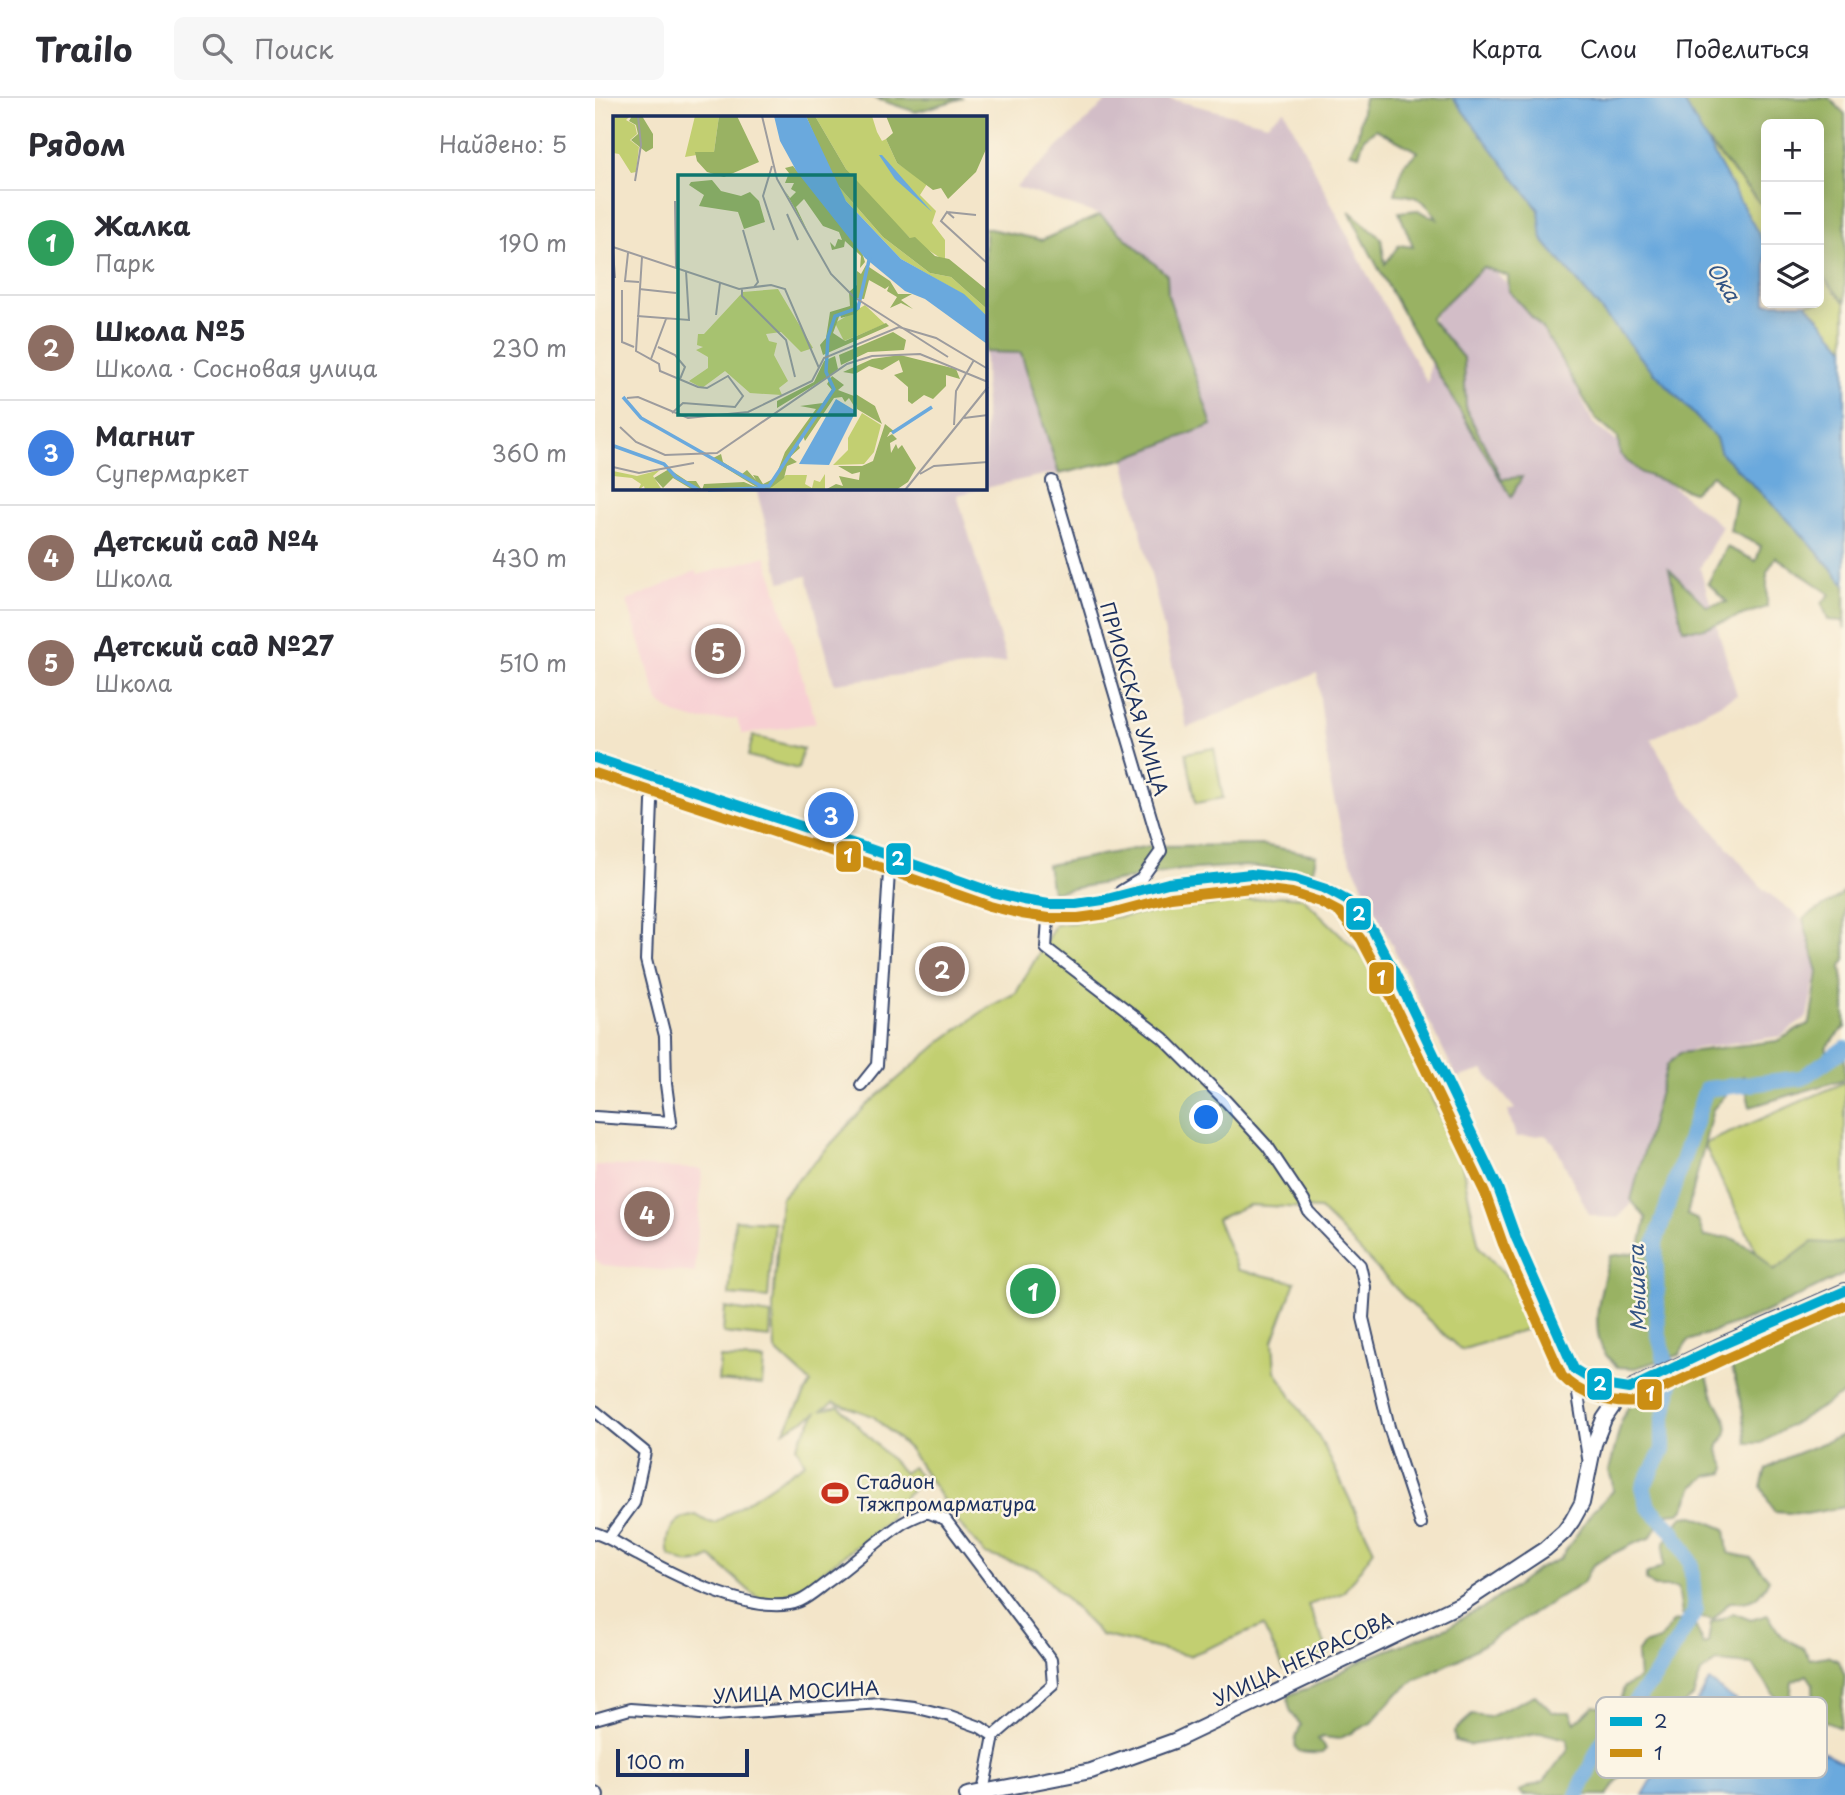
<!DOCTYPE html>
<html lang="ru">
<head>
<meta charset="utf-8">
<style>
  :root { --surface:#fff; --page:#f7f7f7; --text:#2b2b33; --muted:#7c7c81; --line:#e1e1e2; --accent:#2563eb }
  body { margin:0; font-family:"Playpen Sans",sans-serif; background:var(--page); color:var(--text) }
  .controls { position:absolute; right:21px; top:21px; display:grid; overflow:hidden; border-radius:10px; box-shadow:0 4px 18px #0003 }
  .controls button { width:63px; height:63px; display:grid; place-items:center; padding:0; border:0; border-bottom:2px solid var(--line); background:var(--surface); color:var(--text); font:35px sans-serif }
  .scale { position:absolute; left:21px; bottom:18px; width:133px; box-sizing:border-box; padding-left:7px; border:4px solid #1b2f5e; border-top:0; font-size:19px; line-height:24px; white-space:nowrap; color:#1b2f5e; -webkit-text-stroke:5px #fcf5e5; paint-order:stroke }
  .you { position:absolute; left:612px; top:1020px; width:24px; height:24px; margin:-18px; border:5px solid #fff; border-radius:50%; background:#1a73e8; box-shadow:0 0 0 10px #1a73e833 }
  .badge { display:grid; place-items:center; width:46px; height:46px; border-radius:50%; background:var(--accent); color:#fff; font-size:23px; font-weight:700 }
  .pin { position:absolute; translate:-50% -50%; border:4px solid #fff; box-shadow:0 2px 7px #0006 }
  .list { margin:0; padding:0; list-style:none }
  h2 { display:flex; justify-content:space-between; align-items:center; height:91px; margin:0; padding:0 28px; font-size:30px }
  h2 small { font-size:23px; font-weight:400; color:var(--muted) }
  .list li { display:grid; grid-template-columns:46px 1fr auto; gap:21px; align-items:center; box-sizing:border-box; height:105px; padding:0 28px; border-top:2px solid var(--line) }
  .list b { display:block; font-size:26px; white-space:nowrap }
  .list p { margin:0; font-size:23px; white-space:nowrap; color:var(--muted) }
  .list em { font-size:23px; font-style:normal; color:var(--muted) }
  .icon { flex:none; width:38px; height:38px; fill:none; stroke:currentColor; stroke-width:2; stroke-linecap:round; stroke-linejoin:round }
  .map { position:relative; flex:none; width:1250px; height:1697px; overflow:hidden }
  header { display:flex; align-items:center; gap:42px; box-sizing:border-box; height:98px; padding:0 35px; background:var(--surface); border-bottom:2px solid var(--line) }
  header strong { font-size:33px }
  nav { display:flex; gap:38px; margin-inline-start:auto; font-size:24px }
  .search { width:490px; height:63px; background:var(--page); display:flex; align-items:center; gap:18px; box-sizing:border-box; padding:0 24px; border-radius:10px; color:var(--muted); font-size:26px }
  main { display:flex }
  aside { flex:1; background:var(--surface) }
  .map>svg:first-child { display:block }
  .built { fill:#f7cfd3 }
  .industrial { fill:#d2bdc7 }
  .green { fill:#c2cf71; stroke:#6e7f68; stroke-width:2 }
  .forest { fill:#99b263; stroke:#5a7060; stroke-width:2 }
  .water { fill:#6aa9dd; stroke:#426c9e; stroke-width:2 }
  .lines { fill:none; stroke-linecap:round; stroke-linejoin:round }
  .river { stroke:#6aa9dd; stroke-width:16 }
  .minor-casing { stroke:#3b4a6e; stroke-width:14 }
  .major-casing { stroke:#3b4a6e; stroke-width:18 }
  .minor { stroke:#fff; stroke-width:10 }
  .major { stroke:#fff; stroke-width:14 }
  .bus-1-casing { stroke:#fcf5e5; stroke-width:16 }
  .bus-2-casing { stroke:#fcf5e5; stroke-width:16 }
  .bus-1 { stroke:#00a9ce; stroke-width:10 }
  .bus-2 { stroke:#cb8e13; stroke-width:10 }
  .labels { text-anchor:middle; stroke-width:5; stroke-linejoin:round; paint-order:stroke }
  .street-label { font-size:19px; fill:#1b2f5e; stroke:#fcf5e5 }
  .poi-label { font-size:19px; fill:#1b2f5e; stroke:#fcf5e5; text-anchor:start }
  .water-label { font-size:21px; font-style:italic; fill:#335484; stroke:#fcf5e5 }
  .inset-river { fill:none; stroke:#6aa9dd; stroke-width:3.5 }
  .inset-road { fill:none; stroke:#9d9c9e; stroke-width:2 }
  .view { fill:#0f766e; fill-opacity:0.15; stroke:#0f766e; stroke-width:3.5 }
  .inset-edge { fill:none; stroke:#1b2f5e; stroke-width:3.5 }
  .key { fill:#fcf5e5; stroke:#b8babc; stroke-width:2 }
  .key-label { font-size:19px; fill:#1b2f5e }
  .line-badge { stroke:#fcf5e5; stroke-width:2.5 }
  .badge-label { font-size:19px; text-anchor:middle; font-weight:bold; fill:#fff }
</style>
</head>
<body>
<header>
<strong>Trailo</strong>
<div class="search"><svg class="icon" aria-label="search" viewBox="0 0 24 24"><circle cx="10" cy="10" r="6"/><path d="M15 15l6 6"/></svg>Поиск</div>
<nav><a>Карта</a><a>Слои</a><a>Поделиться</a></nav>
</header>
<main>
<aside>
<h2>Рядом<small>Найдено: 5</small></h2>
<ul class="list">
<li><span class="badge" style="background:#2e9e5b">1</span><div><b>Жалка</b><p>Парк</p></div><em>190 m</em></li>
<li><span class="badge" style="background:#8d6e63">2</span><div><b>Школа №5</b><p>Школа · Сосновая улица</p></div><em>230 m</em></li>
<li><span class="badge" style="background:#3f7fe0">3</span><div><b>Магнит</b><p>Супермаркет</p></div><em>360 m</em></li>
<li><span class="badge" style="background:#8d6e63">4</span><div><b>Детский сад №4</b><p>Школа</p></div><em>430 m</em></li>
<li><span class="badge" style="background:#8d6e63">5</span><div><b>Детский сад №27</b><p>Школа</p></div><em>510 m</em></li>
</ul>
</aside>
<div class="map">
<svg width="1250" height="1697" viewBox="0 0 1250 1697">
  <rect width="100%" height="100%" fill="#fcf5e5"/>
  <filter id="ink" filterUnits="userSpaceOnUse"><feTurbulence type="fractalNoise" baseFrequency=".0143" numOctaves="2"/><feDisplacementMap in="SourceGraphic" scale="14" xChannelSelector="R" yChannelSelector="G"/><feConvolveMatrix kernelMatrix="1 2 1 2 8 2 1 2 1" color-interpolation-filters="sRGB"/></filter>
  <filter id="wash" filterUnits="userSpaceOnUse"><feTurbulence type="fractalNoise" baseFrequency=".00686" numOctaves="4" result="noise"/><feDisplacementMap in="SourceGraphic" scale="28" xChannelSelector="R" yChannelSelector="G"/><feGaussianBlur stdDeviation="1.57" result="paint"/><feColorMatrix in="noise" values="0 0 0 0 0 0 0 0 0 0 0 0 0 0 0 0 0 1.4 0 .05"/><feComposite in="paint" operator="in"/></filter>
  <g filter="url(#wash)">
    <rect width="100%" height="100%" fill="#f3e5c9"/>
    <g class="built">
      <path d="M171,458l50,167 -74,11 -5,-15 -40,1 -22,-6 -17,-13 -31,-100 69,-30 2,4z"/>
      <path d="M0,1067l107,4 -7,104 -93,-8 -7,-6z"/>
    </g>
    <g class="industrial">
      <path d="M515,0h57l100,26 17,-14 84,166 60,108 7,-77 50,-47 64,70 44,93 129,103 -22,42 37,127 -86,44 32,56 80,94 33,25 26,31 -15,72 -26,19 -89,13 -28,26 -33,129 -13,14 -20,-1 -9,-3 -35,-71 -9,-8 -29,2 -8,-26 7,-2 -32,-39 -26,8 -111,-227 -16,-69 -13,-109 -130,55 -63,-269 88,-34 -44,-130 -1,-20 -67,-60 -84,-28z"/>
      <path d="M390,254l36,1 38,121 -16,1 -58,13z"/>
      <path d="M161,390h229l-28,7 50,167 -173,21 -27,-107 -26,6z"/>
    </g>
    <g class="green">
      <path d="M1106,36l65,76v37z"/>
      <path d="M1224,174l26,31v45l-39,-45h13z"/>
      <path d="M158,638l50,13 -5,20 -50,-13z"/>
      <path d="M619,650l9,50 -27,5 -10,-50z"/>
      <path d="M685,798l23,2 63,61 95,201 18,87 70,75 -88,28 -54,-50 -87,-91 -71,-4 -32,14 21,51 57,12 -22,59 2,30 48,73 51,106 -31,43 -35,12 21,49 -45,15 -21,-43 -74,30 -88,-21 -63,-65 -53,-16 -29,-34 -47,-71 -36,-33 -39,-14 -13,8 18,-4 65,67 8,-6 12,13 -31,26 -2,11 -8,9 -80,60 -30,16 -13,-2 -49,-43c-19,10 -24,8 -42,-2 -3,-11 -1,-27 9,-34 5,-4 12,-4 18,-6l12,7 7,1 90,-60 -9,-17 20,-33 -32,18 27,-48 -36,-33 -2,-43 8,-109 85,-92 77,-66 44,-32 29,-15 39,-68z"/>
      <path d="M1250,984v158l-78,33 -63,-129z"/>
      <path d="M140,1122l39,2 -6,76 -39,-3z"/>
      <path d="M130,1210l46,7 -1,23 -47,-5z"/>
      <path d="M125,1260l44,2 -2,25 -44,-4z"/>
    </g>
    <g class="forest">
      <path d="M279,0h89l-47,14z"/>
      <path d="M769,0h89l86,112 3,29 100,120 74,79 5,15 77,77 47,54v45l-2,-8 -15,-1 -6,-17 8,-9 -54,-37 -9,15v35l-66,22h-18l-14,-60 37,37 21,-4 -19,-19 19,-36 29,14 5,-15 -31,-15 6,-33 -24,-23 -19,17 -52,-19 -21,-19 -2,-16 -22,-19 -52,-88 -35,-40 -1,-15 -25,-9 -53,51 34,41 2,50 36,70 20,-2 -11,20c-56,-95 -114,-188 -162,-286l32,27 4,26 14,-19 14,2 -14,-35 18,-2 20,9c-12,-20 -21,-24 -42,-25l9,-30 14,-12 -42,-23 -12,9 -5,17 -9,-3 8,-17z"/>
      <path d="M1087,0h147l16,16v189l-26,-31v-148h-53v86l-65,-76z"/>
      <path d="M505,117l67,60 1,20 44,130 -88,34 -65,15 -38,-121 -36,-1v-124l57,12z"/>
      <path d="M668,747l53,10 -3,17 -68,-6 -65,4 -128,22 -5,-27 102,-19z"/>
      <path d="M1250,792v70l-4,6 4,34v27l-19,21 4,10 15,-14v35l-95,28 -7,-31 -30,33 -26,106 11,5 6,17h26l26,14 18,20 38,-29 33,2v30l-88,42 -69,25 -9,14 -44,13 -18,-1c-3,-4 -8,-8 -11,-12 -18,-26 -4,-71 4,-99l29,-4 7,-34 -15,-18 36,-135 13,-12 97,-12 33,-18 8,-51 -15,-53 38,-24z"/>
      <path d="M1250,1205v90l-84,50h-14l-6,-43 -10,-35 -13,-10z"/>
      <path d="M1100,1271l12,7 5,18 13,24 3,10 -2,7 -7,10 -1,6 8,17 -2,5 -16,3 -14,10 -10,23 -5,4 -12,1 -4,3 -13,21c-12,3 -54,22 -60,31 -4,6 -4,11 -8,15l-123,75 -44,21 -20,16 -24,27 -32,16 -16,-2 -5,2 8,10 -4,4c-27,2 -33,-3 -21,-28 -7,-9 -15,-16 -12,-29l5,-3 18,-6 53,-28 83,-32 21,-13 16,-7 15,-11 10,-5 28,-22 22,-10 32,-47 21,-21 -1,-10 -3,-10 13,-52 5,-10 23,-26 33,-13z"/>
      <path d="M1250,1336v73l-39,7 -32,-2 -13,-25 5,-18 20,-11z"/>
      <path d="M1099,1418l31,13 3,24 23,5 18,21c-10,20 -16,24 -39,23l-17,18 -31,-5 -4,-28h-23l-9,-7v-6l17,-8 1,-22 18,-27z"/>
      <path d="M1138,1515l18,7 17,-5 13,21 22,12 7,11 17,-3 12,5 6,15 -5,52 -26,-11 -1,-33 -6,-9 -15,7 -2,18 -11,2 -26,-37 -37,-3 -15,11 -8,24 -24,19 -14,48 -9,7 -16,-6 -23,30h-84l-4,-4 25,-10 24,-32 -1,-10 -24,-6 -73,12 -15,-4 -1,-10 18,-16 17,2 46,-22 17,17h18l5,11 19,-18 23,6 7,-24 15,-8 -2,-25 6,-9 17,-5 13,-18 13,-3 10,8 7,18 5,-2 3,-20z"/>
    </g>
    <g class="water">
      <path d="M858,0h229l84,149v56h40l39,45v236l-47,-54 -77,-77 -5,-15 -74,-79 -100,-120 -3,-29z"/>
      <path d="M1114,1583l50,37 46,25 40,20v32h-202z"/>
    </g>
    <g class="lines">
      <path class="river" d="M982,1697l24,-51 56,-70 38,-62 -4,-49 -18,-32 -25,-25 -5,-19 20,-37v-28l8,-39 -13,-51 -3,-89 51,-154 96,-11 43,-30"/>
    </g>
  </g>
  <g filter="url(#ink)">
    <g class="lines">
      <g class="minor-casing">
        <g id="minor">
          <path d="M457,383l109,370 -20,28 -20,12"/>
          <path d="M0,660l275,91 125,44 28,7 26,4h27l27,-4 65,-17 83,-9 44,5 31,10 22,12 25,30 21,40 104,217 18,50 58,131 14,89"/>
          <path d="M454,806l-3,44 117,90 64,64 41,45 36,54 5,11 51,53 5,22 -2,31 26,109 32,97"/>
          <path d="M266,987l16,-20 13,-209"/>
          <path d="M0,1019l76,5 -5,-38 -1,-48 -19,-76 7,-184"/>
          <path d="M979,1271l24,15 31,5"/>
          <path d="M0,1313l50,41 -11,51 -25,34"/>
          <path d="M0,1435c17,5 27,14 43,22 36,20 121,64 162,46 9,-4 18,-12 26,-18 27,-19 50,-42 77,-60 7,-4 16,-8 24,-11l18,7 106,141 2,25 -59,51 -14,-9 -30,-11 -36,-9 -34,-4 -166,12 -84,-6 -35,10"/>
          <path d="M388,1694l11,-56"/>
        </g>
      </g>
      <g class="major-casing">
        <g id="major">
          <path d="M0,1696l1,1"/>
          <path d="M372,1697l124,-24 83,-30 289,-138 82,-54 19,-17 8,-11 10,-18 12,-59 10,-25 13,-19 12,-11 88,-42 128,-56"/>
        </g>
      </g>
      <use href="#minor" class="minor"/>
      <use href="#major" class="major"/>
      <g class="bus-1-casing">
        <path id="bus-1" d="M0,660l275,91 125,44 28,7 26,4h27l27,-4 65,-17 83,-9 44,5 31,10 22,12 25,30 21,40 104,217 18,50 58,131 24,15 31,5 88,-42 128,-56"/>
      </g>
      <g class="bus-2-casing">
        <path id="bus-2" d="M0,675l270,89 125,44 31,8 27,4h30l29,-4 64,-17 80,-9 41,5 28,9 19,10 22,27 20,38 104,216 18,51 59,132c15,17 49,29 72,26l89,-42 122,-54"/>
      </g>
      <use href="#bus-1" class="bus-1"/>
      <use href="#bus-2" class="bus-2"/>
    </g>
  </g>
  <defs>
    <g id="stadium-bare" transform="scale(2.1)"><path d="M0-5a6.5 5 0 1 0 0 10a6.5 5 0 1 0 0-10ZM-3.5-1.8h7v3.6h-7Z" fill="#c8321e" stroke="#fcf5e5" stroke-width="2.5" paint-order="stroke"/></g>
  </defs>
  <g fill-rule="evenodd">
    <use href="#stadium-bare" x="240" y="1395"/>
  </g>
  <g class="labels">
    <g class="street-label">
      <text transform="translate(539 601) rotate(74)" y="7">ПРИОКСКАЯ УЛИЦА</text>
      <text transform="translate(708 1561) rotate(-25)" y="7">УЛИЦА НЕКРАСОВА</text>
      <text transform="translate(201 1594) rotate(-3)" y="7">УЛИЦА МОСИНА</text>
    </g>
    <g class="poi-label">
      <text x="261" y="1391">Стадион<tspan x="261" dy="22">Тяжпромарматура</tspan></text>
    </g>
    <g class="water-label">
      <text transform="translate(1128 184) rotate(58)" y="7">Ока</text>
      <text transform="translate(1043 1190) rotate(-92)" y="7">Мышега</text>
    </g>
  </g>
  <g transform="translate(18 18)">
    <rect width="374" height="374" fill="#f3e5c9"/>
    <path d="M0,0h17l-4,4 9,5 2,9 -7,6 9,7 -3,25 -5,1 -12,-19 -6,-1zM82,0h24l-5,36 -29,5zM202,0h57l5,16 5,9 4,-2 11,24 30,21 -7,11 16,16 -4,12 13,17v21l-35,-23 -40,-40 -24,-29zM221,65l49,56 47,36 21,4 36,32v7l-26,-23 -60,-34 -55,-58zM165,173l35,59 -12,4 -20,-20 -15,2 3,7 8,2 -3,12 14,26 -9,7 3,7 -32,-2 -25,-22 -23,17 -13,-7 19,-13v-11l-12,-7 7,-3 -6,-2 1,-11h6l39,-42zM252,189l20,19 -41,17 -9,-18zM249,297l19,12 -7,27 -10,12 -31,1 15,-15v-12zM47,354l-7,6 9,14h-17l-1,-4 -6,4 3,-6 -9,-6 -19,-2v-5l24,5zM212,358v16h-59l20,-15h21l-2,9 7,4 2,-8 6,2z" fill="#c2cf71"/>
    <path d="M19,0h10l11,18v14l-7,4 -15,-12 7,-6 -2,-9 -7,-4zM106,0h18l22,46 -35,15 -17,-5 -10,-11 -2,-9h19zM193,0h9l31,53 64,69 5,-1 20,19 14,3 38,31v19l-36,-32 -21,-4 -47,-36 -49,-56zM273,0h101v31l-11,25 -28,27 -7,-11 -8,2 -36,-27 -11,-24 7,-6zM180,50l69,86 3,10 -5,6 1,-12 -16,-15 -1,6 -12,3 -2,-8 5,5 3,-8 4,1 -3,-8 -16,-6 -19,-27 -8,8 12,25 -23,-41 5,7 6,-6 -5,-3 3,-6h-9l4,-10 -4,-5zM99,64l9,11 20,5 9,-4 9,9 6,21 -21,7 -6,-17 -39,-6 5,-11 -15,-10 2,-3zM253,149l24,16 8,13h14l-11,6 12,9 -12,-6 -11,5 7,-11 -10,-6 2,-5 -4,3 -16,-9 -5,19 -10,-1 6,10 -5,6 -14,4 -1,-4 -7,19 12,8 41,-18 3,3 -66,29 -3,-10 6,-7 4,-26 20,-6 -1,-14 8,-7v-14l4,3zM280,216l13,8 -2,10 -36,2 -27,13 -2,-10zM287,239l56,14 4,10 -14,-4v11l-13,13 -9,-4 -12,9 -4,-3v-14l-14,-12 9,-3 -4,-12 -17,10 -13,-4 -14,8 -12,-2 29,-13zM222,240l3,13 -7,6 -54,33v-7l37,-19 10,-21zM219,260l12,9 -6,5 16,6v10l-5,-8 -4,4 -3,-5 -8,1 -29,43 -2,-5 -6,6 3,6 -10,9 7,5 -10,4 -3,12 -12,9 -6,3h-73l-20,-12 -10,10 -9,-10 15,-9 18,12h9l6,9 2,-6 40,-2 14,6 -47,-29 10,-5 2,8 19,12 5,-4 9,10 -3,-5 5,1 5,8 12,-6 10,-26 31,-43 -16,-3 23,-3 9,-13 -5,-6zM241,277l21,13 7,18 -25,-15zM272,308l10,8h-5l-3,5 5,-3 5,5 -7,4 1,10 5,-9 2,5 4,-4 14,23 -8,14 -12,8h-71l11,-6 7,2 -4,-10 20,4 1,-8 -8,2 -14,-8h24l11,-5z" fill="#99b263"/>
    <path d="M161,0h32l40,85 55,58 63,35 23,22v28l-62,-45 -20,-8 -40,-33 -68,-86 -17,-31zM266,39h3l50,57 -37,-33zM223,283l20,12 -27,54 -30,-1z" fill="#6aa9dd"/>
    <path class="inset-river" d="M10,281l18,21 120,68h8l65,-97 -8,-17 2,-35 7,-21 23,-8 12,-52M279,317l40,-26M1,330l50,18 12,13 23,13M95,374l57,-2"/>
    <path class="inset-road" d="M149,0l15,63 54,95 23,23 94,60M159,50l-9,30 11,34M22,65l6,-36 -3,-29M62,85l1,67M334,96l29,3M174,98l11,26M341,102l-7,-6 -6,9 47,43M130,114l15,52 -4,5M0,131l126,42 32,-4 14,4 34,79M0,135l2,27M15,137l-3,28 14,1M29,141l-6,94 23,13 1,7 38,16 9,1 21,-12 15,20 -8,11 -52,-4 -11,10M26,173l37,4M129,173v7l44,44 9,37M9,174v52l12,5M103,199l4,-32M24,200l52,4 -3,-49M45,231l17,8 10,12 -5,12M38,243l15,-40M14,282l11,-1 50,21 60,-6 64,-31 12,-23 75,-31 37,11 52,31M351,302l24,-3M341,309l2,-34 18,-31M7,311l16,15 29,13 52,-2 130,-89 25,-8 48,-2 68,28M0,351l26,6 55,-10M307,358l14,-8 54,-4M292,374l83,-103"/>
    <path class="view" d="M65,59h177v240h-177z"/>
    <rect width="374" height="374" class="inset-edge"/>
  </g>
  <rect x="1001" y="1599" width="231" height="81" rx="10" class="key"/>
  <rect x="1015" y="1619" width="32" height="9" fill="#00a9ce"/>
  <rect x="1015" y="1651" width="32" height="8" fill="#cb8e13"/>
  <g class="key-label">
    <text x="1059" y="1630">2</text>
    <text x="1059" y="1662">1</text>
  </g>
  <g class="line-badge">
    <rect x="240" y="742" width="27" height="33" rx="7" fill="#cb8e13"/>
    <rect x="290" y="744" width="27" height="34" rx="7" fill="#00a9ce"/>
    <rect x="750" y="799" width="27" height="34" rx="7" fill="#00a9ce"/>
    <rect x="773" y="863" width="27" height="34" rx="7" fill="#cb8e13"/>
    <rect x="991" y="1269" width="27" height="34" rx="7" fill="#00a9ce"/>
    <rect x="1041" y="1280" width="27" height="33" rx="7" fill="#cb8e13"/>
  </g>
  <g class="badge-label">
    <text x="253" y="765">1</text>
    <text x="303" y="768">2</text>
    <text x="764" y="823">2</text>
    <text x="786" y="887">1</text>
    <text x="1005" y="1293">2</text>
    <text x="1055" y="1303">1</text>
  </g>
</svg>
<div class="controls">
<button>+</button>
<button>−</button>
<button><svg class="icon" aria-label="layers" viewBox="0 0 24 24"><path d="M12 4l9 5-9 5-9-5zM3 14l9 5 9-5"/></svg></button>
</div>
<div class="scale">100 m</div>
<div class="you"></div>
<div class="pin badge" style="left:438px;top:1193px;background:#2e9e5b">1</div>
<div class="pin badge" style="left:347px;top:871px;background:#8d6e63">2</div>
<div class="pin badge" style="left:236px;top:717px;background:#3f7fe0">3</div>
<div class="pin badge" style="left:52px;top:1116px;background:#8d6e63">4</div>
<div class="pin badge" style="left:123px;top:553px;background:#8d6e63">5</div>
</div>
</main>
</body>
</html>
